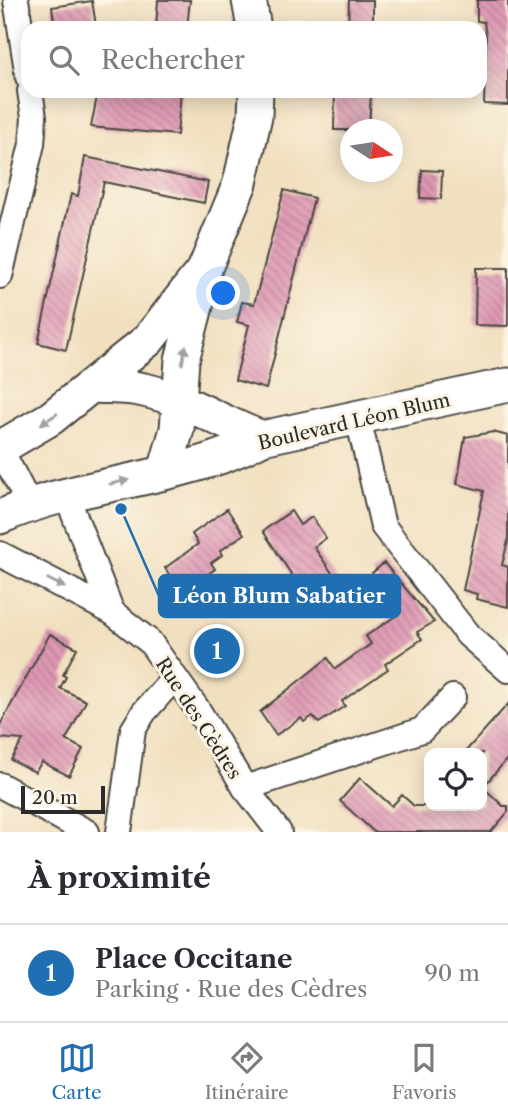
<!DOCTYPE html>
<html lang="fr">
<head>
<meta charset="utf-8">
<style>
  :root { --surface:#fff; --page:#f7f7f7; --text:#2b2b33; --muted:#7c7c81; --line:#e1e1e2; --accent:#1f6fb2 }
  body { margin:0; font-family:"Libre Caslon Text",serif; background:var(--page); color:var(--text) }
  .controls { position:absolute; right:21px; bottom:21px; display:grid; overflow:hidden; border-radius:14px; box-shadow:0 4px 18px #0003 }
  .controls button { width:63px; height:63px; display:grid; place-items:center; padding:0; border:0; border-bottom:2px solid var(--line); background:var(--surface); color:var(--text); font:35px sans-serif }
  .compass { position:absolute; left:340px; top:119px; width:63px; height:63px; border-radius:50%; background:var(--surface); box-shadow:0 4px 18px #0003; rotate:102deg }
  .scale { position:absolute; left:21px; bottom:18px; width:84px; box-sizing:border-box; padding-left:7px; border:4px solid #2b2b2b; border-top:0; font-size:19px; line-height:24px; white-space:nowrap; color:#2b2b2b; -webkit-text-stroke:5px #fcf5e5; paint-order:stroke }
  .you { position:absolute; left:224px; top:294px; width:24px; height:24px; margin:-18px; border:5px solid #fff; border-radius:50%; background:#1a73e8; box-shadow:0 0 0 10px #1a73e833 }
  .badge { display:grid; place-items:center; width:46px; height:46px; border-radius:50%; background:var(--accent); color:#fff; font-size:23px; font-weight:700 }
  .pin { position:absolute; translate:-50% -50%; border:4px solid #fff; box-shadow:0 2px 7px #0006 }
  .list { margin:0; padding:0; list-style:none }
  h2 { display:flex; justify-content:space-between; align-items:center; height:91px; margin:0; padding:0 28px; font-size:30px }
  h2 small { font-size:23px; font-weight:400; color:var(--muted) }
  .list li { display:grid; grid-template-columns:46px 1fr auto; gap:21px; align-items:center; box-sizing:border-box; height:98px; padding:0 28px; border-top:2px solid var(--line) }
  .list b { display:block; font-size:26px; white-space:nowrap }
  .list p { margin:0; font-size:23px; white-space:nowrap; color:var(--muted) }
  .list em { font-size:23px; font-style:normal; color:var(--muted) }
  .icon { flex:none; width:38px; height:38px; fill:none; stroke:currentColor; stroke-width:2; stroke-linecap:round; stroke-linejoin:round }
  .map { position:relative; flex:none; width:508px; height:832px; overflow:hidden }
  .search { position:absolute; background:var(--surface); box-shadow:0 4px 18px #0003; left:21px; right:21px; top:21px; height:77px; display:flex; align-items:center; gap:18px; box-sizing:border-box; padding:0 24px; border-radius:21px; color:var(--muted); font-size:26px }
  .sheet { height:189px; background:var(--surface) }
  nav { display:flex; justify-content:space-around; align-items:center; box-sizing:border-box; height:98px; border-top:2px solid var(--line); background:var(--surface); font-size:19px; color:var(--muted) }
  nav a { display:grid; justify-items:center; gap:4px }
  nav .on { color:var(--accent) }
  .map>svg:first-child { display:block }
  .building { fill:url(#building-back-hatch) }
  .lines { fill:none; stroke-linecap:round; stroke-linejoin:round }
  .street-casing { stroke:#494641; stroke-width:28 }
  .secondary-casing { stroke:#494641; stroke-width:37 }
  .street { stroke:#fff; stroke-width:24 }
  .secondary { stroke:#fff; stroke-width:33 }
  .oneway { fill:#a0a0a0 }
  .labels { text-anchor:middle; stroke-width:6; stroke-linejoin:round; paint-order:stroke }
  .street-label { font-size:19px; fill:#2b2b2b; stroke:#fcf5e5 }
  .leader { fill:none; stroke:#1f6fb2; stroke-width:2.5 }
  .callout-dot { fill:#1f6fb2; stroke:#fcf5e5; stroke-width:2.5 }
  .callout { fill:#1f6fb2; stroke:#1f6fb2; stroke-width:2.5 }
  .callout-label { font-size:21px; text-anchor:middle; font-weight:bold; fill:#fff }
</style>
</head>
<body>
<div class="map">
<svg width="508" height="832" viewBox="0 0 508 832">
  <defs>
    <pattern id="building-back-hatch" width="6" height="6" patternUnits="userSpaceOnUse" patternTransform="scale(1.75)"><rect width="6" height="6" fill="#df98b4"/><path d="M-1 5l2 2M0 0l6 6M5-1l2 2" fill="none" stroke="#b57c93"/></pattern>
  </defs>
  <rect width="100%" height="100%" fill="#fcf5e5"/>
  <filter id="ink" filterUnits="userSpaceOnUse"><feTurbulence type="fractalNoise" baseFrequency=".0143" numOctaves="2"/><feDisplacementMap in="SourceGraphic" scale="14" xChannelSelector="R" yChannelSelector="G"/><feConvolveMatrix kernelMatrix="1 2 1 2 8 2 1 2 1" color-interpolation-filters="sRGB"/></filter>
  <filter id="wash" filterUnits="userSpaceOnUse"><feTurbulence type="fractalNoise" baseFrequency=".00686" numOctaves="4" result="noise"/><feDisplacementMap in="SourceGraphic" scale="28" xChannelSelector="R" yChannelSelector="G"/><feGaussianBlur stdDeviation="1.57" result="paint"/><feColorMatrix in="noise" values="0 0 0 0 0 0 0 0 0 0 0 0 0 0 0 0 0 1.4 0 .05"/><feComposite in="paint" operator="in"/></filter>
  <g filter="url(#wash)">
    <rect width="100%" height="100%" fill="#f1e0c0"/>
    <g id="blocks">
      <g class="building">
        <path d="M158,0h32l-3,28h-31z"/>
        <path d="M349,0h24v28h-25z"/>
        <path d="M477,0h31v105l-24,-1 2,-68 -2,-14 -7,-1z"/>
        <path d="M92,1l4,24 -41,3 -3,-21z"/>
        <path d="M98,91h83l-4,44 -86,-8z"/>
        <path d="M335,91l36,1 -2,38h-35z"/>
        <path d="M85,157l123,25 -4,21 -100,-21 -38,168 -28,-7 33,-149 7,2z"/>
        <path d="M422,170l20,1 -1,28 -21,-1z"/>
        <path d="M284,190l30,8 -48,191 -31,-9 14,-55 -12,-3 5,-20 12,2z"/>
        <path d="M476,268h32v58l-33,-1z"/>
        <path d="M493,432l15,4v105l-6,24 6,2v40l-32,-8 1,-5 -14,-4 21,-99 -27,-7 8,-47z"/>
        <path d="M227,509l17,25 -24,17 2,4 -11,8 4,6 -34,24 -16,-25 33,-24 -6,-10z"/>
        <path d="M291,511l9,14 12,-8 14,21 -12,9 25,36 -40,27 -17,-25 11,-8 -30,-46z"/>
        <path d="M384,563l50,59 -17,10 5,7 -37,25 3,5 -46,32 3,5 -26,17 -6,-7 -9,6 -3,-4 -25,17 -16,-23 68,-54 7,11 36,-25 -5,-8 34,-23 -28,-40z"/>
        <path d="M50,634l27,14 -14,27 3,2 -6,11 26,13 -20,39 17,9 -14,27 -27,-14 -7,10 -24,-12 12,-20 -23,-2v-13z"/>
        <path d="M508,704v54l-25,29 20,19h5v6l-17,20h-117l-34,-31 20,-23 32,28 10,-11 12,11h68v-53h-18z"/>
      </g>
    </g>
  </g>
  <g filter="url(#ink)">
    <use href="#blocks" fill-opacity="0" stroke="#494641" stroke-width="2"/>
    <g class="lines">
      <g class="street-casing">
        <g id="street">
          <path d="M16,0l12,77"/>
          <path d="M0,276l32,-132 2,-27 -4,-26"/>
          <path d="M358,418l25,108 85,109 40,35"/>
          <path d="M0,448l29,56"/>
          <path d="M66,494l46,118 38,30 48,68 47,78 34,44"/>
          <path d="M0,554l112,58"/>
          <path d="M0,785l87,47"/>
          <path d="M245,788l177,-58 31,-33"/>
          <path d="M119,832l14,-102 11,-18 30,-34"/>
        </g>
      </g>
      <g class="secondary-casing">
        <g id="secondary">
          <path d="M249,0l5,28"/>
          <path d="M94,386c17,1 34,0 50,4 42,9 78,33 118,48"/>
          <path d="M0,448l51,-30 97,-78 57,-72 35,-85 15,-67 1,-25"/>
          <path d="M165,471l12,-42 5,-69 22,-85"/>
          <path d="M0,517c84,-37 182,-35 262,-79l246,-53"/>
        </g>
      </g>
      <use href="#street" class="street"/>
      <use href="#secondary" class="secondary"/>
    </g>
    <defs><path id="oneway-solid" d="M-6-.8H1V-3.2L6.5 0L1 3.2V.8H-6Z" transform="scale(1.75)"/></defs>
    <g class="oneway">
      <use href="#oneway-solid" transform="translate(184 355) rotate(-78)"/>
      <use href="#oneway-solid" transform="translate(49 419) rotate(147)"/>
      <use href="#oneway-solid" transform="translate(119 482) rotate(-13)"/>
      <use href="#oneway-solid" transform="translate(56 583) rotate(27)"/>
    </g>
  </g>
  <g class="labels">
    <g class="street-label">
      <text transform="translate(354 421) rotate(-13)" y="7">Boulevard Léon Blum</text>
      <text transform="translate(199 718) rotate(57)" y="7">Rue des Cèdres</text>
    </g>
  </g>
  <path class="leader" d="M121 509L159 596"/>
  <circle class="callout-dot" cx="121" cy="509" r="7"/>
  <rect class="callout" x="159" y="575" width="241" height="42" rx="7"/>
  <g class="callout-label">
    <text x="279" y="603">Léon Blum Sabatier</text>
  </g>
</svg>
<div class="controls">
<button><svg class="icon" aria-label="locate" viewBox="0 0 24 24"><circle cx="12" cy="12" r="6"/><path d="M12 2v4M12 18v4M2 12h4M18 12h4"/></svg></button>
</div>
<svg class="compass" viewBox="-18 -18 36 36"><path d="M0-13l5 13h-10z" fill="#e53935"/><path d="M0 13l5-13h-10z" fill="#7c7c81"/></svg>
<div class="scale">20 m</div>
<div class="you"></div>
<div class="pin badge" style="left:217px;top:651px">1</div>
<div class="search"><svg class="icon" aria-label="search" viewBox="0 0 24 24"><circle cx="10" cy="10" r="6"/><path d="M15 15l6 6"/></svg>Rechercher</div>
</div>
<section class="sheet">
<h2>À proximité<small></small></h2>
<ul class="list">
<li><span class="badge">1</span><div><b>Place Occitane</b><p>Parking · Rue des Cèdres</p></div><em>90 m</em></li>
</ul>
</section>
<nav>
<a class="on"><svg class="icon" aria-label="map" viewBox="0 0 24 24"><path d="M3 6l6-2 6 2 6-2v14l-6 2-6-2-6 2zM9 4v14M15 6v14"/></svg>Carte</a>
<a><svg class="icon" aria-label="directions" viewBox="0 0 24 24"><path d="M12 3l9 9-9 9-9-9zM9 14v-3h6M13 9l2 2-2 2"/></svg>Itinéraire</a>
<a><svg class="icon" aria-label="saved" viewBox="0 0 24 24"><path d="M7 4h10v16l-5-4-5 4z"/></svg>Favoris</a>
</nav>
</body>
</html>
